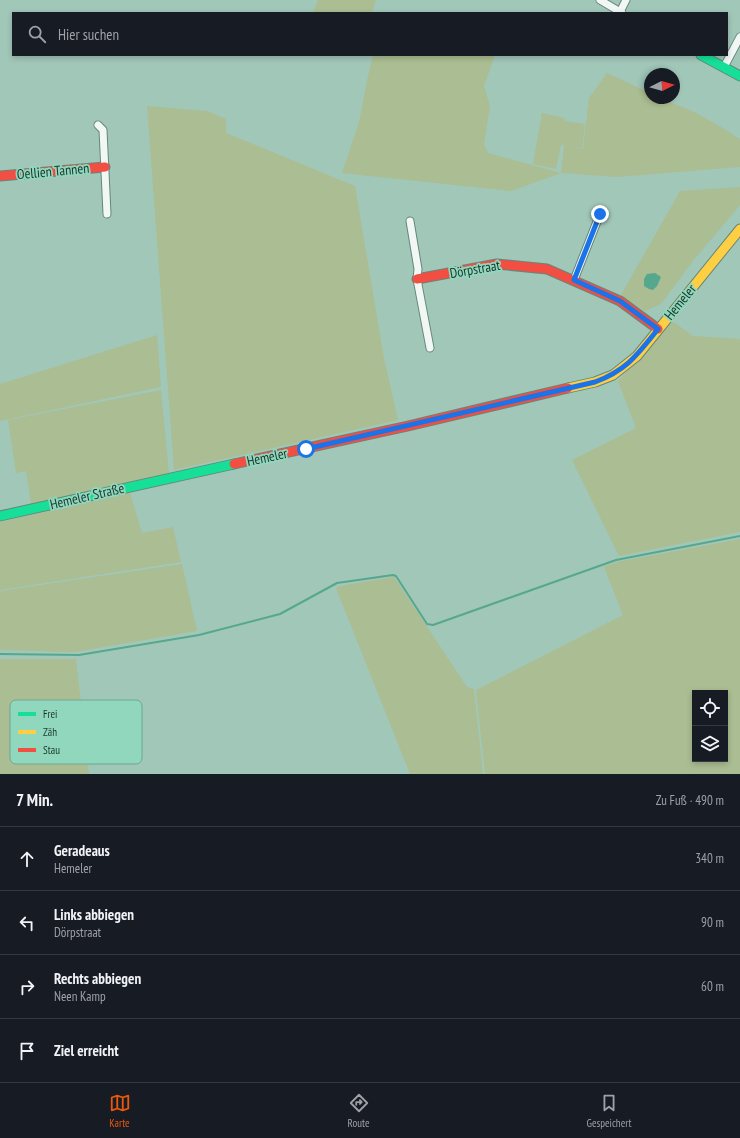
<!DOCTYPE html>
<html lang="de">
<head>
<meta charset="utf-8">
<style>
  :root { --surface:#171b24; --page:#20242c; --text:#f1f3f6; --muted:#9ea1a6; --line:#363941; --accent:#ea580c }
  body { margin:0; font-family:"PT Sans Narrow",sans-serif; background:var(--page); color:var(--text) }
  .controls { position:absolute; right:12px; bottom:12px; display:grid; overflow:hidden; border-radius:0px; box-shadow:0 2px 6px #0003 }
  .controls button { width:36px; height:36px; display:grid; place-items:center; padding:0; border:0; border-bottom:1px solid var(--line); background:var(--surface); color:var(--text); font:20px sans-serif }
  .compass { position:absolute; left:644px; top:68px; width:36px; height:36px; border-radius:50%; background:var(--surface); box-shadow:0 2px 6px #0003; rotate:85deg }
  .stop { position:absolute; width:12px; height:12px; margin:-9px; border:3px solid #1a73e8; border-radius:50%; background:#fff }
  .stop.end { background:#1a73e8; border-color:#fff; box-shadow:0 1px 4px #0008 }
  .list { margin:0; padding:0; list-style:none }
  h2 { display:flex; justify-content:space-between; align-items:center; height:52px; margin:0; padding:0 16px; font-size:17px }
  h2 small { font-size:13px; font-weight:400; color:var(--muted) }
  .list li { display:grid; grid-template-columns:26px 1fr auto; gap:12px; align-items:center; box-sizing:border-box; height:64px; padding:0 16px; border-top:1px solid var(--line) }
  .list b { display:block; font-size:15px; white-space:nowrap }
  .list p { margin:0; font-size:13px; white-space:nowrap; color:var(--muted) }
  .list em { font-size:13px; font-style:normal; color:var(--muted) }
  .icon { flex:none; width:22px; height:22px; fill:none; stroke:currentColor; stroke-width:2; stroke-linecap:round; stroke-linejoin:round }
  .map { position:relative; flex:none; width:740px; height:774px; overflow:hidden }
  .search { position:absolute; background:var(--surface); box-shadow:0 2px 6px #0003; left:12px; right:12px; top:12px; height:44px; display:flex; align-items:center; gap:10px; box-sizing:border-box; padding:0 14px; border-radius:0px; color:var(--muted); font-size:15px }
  .sheet { height:308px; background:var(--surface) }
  nav { display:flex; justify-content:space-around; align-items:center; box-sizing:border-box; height:56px; border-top:1px solid var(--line); background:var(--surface); font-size:11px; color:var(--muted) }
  nav a { display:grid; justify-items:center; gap:2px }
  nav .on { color:var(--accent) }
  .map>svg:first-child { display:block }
  .green { fill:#abbd92; fill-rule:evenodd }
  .water { fill:#55a88e }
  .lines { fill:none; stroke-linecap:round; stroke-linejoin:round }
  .stream { stroke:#55a88e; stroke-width:2 }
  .street-casing { stroke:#66867b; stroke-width:9 }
  .fast-casing { stroke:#66867b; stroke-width:11 }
  .slow-casing { stroke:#66867b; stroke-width:11 }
  .jam-casing { stroke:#66867b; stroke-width:11 }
  .street { stroke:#f1f7f4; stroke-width:7 }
  .fast { stroke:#16e098; stroke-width:9 }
  .slow { stroke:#ffcf43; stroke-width:9 }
  .jam { stroke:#f24e42; stroke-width:9 }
  .route { stroke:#1a73e8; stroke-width:5 }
  .labels { text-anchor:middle; stroke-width:3.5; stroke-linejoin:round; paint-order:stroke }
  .street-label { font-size:14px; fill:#1a372d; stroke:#91d7bd }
  .key { fill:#91d7bd; stroke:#6da792; stroke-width:1 }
  .key-label { font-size:11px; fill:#1a372d }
</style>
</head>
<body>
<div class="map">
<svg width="740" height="774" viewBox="0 0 740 774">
  <rect width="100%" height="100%" fill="#a1c7b9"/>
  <g class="green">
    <path d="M318,0h58l-4,13h-59z"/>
    <path d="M373,55h122l-11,31 6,20 -6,38 4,9 73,20 3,-28h-3l-5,24 -23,-5 9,-51 23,5 -1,3 21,3 -3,24 -17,-2 18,3 6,-51 18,-25 43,20v5c24,0 69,27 90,41v28l-123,10 -56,-4 -50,18 -169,-18 17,-51 9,-46 52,13 -52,-13z"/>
    <path d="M147,106l60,5 19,8v14l129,53 29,172 14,62 -224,50z"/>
    <path d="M740,187v18l-47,56 -32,43 -16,7 -24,-16 59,-104z"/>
    <path d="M672,321l21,15 47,3v193l-121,24 -47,-96 64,-32 -18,-47z"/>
    <path d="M157,335l4,52 -161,34v-37z"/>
    <path d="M161,390l8,83 -138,31 -5,-33 -10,2 -8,-53z"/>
    <path d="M130,493l12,40 31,-6 8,35 -181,28v-68z"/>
    <path d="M740,539v235h-255l-9,-84 147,-75 -19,-48 13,-5zM695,693h30v66h-30z"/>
    <path d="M182,564l15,67 -122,21 -75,-2v-59z"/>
    <path d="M394,577l73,110 7,2 9,85h-73l-74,-186 4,-2z"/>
    <path d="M0,659h76l13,115h-89z"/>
  </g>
  <path class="water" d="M655,273l6,4 -4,9 -4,4 -4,-1 -5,-3v-7l3,-5z"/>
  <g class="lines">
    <path class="stream" d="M0,654l79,1 120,-20 81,-21 57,-31 56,-8 3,1 31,48 6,1 183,-65 124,-24"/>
    <g class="street-casing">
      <g id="street">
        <path d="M600,0l22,13"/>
        <path d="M620,12l6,-12"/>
        <path d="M724,67l16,-30"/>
        <path d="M98,125l5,5 4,84"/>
        <path d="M410,221l8,48 -1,10 13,69"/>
        <path d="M574,280l26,-66"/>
      </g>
    </g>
    <g class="fast-casing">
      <g id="fast">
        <path d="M701,55l39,21"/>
        <path d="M0,516l234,-52"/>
      </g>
    </g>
    <g class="slow-casing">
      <path id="slow" d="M568,388l27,-6 18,-7 24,-19 103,-127"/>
    </g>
    <g class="jam-casing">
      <g id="jam">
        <path d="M0,176l105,-9"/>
        <path d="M417,279l80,-15 50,5 73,32 38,28"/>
        <path d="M234,464l174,-38 160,-38"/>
      </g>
    </g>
    <use href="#street" class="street"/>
    <use href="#fast" class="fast"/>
    <use href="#slow" class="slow"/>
    <use href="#jam" class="jam"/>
  </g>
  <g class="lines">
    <path class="route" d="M306,449l289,-67c32,-12 42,-27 63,-53l-38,-28 -46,-21 26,-66"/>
  </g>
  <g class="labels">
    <g class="street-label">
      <text transform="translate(53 171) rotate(-5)" y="5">Oellien Tannen</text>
      <text transform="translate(475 269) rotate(-10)" y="5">Dörpstraat</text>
      <text transform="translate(680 302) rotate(-51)" y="5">Hemeler</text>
      <text transform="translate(267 457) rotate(-12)" y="5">Hemeler</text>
      <text transform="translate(87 496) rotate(-13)" y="5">Hemeler Straße</text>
    </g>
  </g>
  <rect x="10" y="700" width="132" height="64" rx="6" class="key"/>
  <rect x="18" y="712" width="18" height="4" fill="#16e098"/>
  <rect x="18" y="730" width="18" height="4" fill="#ffcf43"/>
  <rect x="18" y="748" width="18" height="4" fill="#f24e42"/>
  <g class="key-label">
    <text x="43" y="718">Frei</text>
    <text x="43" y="736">Zäh</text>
    <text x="43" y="754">Stau</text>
  </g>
</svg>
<div class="controls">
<button><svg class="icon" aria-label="locate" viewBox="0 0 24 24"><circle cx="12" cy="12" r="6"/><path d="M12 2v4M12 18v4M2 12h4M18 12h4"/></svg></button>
<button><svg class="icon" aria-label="layers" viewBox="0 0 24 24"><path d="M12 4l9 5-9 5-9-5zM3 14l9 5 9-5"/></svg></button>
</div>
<svg class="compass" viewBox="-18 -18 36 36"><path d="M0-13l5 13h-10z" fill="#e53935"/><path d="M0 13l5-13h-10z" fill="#9ea1a6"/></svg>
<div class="stop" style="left:306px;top:449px"></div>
<div class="stop end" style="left:600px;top:214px"></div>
<div class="search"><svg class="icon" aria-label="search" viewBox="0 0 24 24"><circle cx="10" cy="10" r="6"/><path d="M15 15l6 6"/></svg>Hier suchen</div>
</div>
<section class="sheet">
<h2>7 Min.<small>Zu Fuß · 490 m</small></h2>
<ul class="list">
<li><svg class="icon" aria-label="ahead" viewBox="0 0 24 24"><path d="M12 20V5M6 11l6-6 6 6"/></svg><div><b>Geradeaus</b><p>Hemeler</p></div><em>340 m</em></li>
<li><svg class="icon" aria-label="left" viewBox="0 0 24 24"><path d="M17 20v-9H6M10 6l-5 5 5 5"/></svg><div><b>Links abbiegen</b><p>Dörpstraat</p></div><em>90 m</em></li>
<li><svg class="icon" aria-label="right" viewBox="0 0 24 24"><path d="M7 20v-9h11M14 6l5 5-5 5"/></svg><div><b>Rechts abbiegen</b><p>Neen Kamp</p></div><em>60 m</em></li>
<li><svg class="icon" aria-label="arrive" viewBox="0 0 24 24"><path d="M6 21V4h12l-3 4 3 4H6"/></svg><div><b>Ziel erreicht</b></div></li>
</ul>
</section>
<nav>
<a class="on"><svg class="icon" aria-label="map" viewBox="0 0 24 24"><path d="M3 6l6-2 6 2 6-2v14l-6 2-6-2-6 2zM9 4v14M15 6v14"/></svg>Karte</a>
<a><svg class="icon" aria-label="directions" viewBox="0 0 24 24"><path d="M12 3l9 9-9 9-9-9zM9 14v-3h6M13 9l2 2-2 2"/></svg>Route</a>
<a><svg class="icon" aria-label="saved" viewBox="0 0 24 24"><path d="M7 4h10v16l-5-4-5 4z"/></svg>Gespeichert</a>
</nav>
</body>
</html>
